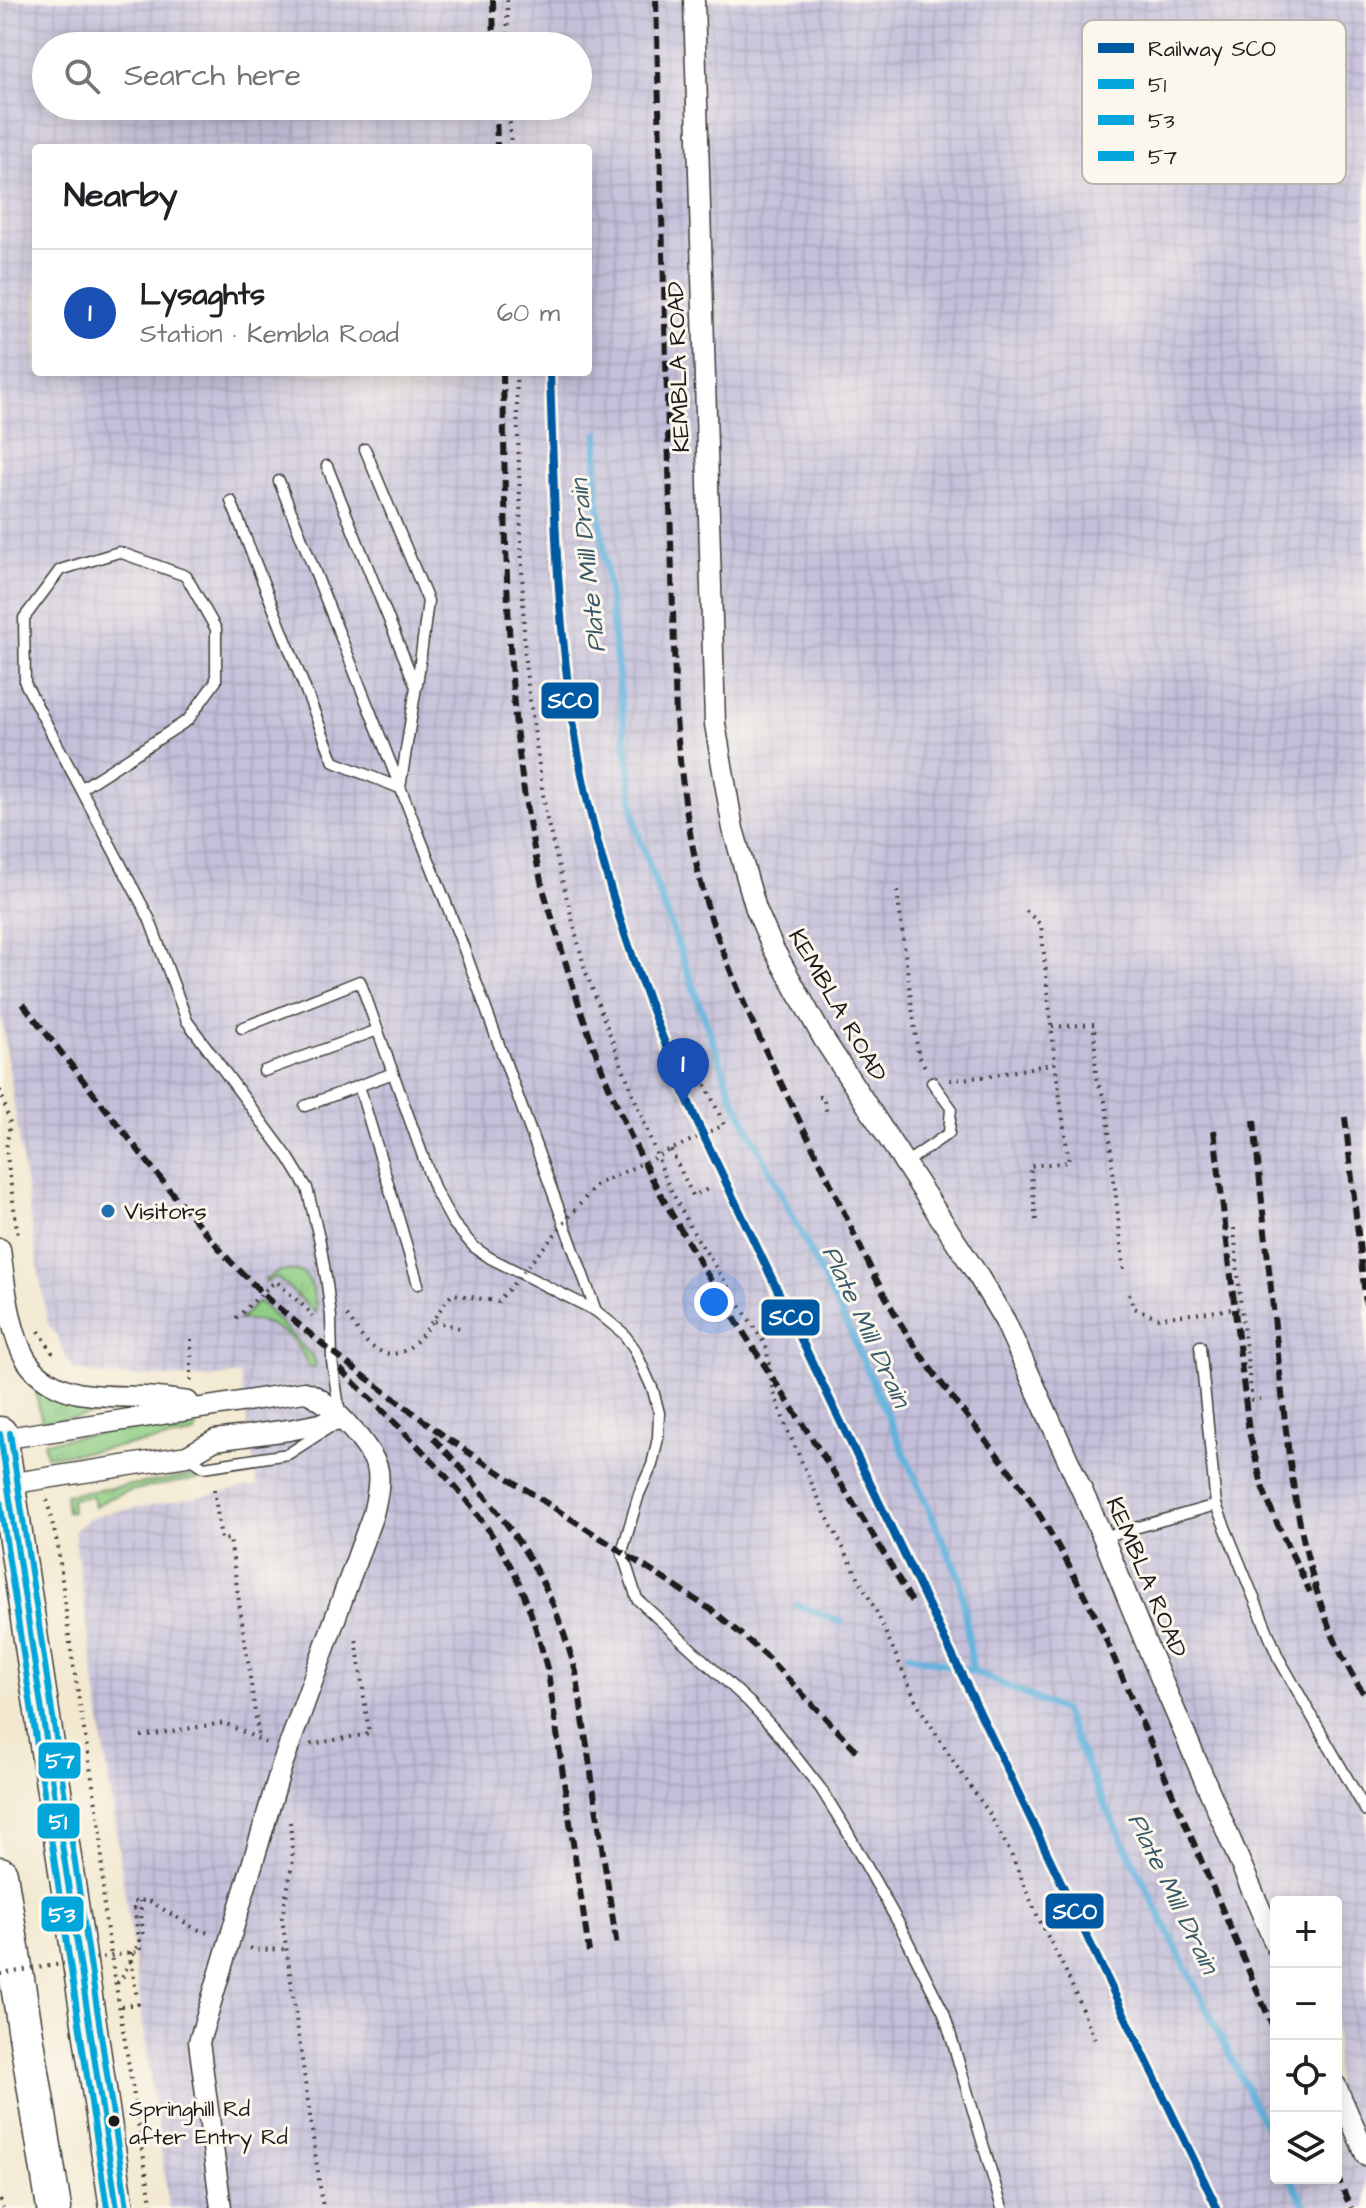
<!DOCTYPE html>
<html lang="en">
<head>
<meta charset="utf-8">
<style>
  :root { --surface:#fff; --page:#f6f6f6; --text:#202124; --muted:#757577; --line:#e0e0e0; --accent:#1f6fb2 }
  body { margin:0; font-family:"Architects Daughter",sans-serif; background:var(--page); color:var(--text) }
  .controls { position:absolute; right:24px; bottom:24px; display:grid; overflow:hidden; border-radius:8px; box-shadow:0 4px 20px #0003 }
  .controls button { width:72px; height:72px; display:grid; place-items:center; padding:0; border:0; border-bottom:2px solid var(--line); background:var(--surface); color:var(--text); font:40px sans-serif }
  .you { position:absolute; left:714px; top:1302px; width:28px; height:28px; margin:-20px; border:6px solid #fff; border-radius:50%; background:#1a73e8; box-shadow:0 0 0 12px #1a73e833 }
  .badge { display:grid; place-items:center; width:52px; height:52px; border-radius:50%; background:var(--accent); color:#fff; font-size:26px; font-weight:700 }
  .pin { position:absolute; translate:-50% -66px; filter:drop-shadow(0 2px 4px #0008) }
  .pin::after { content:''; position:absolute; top:42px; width:28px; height:24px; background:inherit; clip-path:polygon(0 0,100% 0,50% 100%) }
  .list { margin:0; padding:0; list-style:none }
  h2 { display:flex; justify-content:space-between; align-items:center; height:104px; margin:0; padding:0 32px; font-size:34px }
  h2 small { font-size:26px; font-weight:400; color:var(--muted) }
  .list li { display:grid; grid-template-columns:52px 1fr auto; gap:24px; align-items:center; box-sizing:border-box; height:128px; padding:0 32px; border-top:2px solid var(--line) }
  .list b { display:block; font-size:30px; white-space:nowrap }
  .list p { margin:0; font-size:26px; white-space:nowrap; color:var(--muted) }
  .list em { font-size:26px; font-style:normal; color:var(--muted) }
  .icon { flex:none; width:44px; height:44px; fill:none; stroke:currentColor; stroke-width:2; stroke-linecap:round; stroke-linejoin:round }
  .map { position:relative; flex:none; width:1366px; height:2208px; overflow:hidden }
  .search { position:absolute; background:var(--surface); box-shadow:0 4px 20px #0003; left:32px; top:32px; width:560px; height:88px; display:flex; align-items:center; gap:20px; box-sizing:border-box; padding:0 28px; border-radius:44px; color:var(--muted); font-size:30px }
  .panel { position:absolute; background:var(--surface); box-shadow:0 4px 20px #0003; left:32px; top:144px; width:560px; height:232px; border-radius:8px }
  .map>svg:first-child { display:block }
  .industrial { fill:url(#industrial-grid); fill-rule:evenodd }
  .grass { fill:url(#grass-tufts); stroke:#567550; stroke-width:2 }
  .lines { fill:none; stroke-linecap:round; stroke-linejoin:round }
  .stream { stroke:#63b2dd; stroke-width:7 }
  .lane-casing { stroke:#3c3b37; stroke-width:13 }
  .street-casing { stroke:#3c3b37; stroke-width:23 }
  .primary-casing { stroke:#3c3b37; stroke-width:37 }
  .path { stroke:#3c3b37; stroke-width:4; stroke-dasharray:2 6; stroke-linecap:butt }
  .lane { stroke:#fff; stroke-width:10 }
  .street { stroke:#fff; stroke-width:20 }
  .primary { stroke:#fff; stroke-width:34 }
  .rail { stroke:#1c1c1c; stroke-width:6; stroke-dasharray:12 6; stroke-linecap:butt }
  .path-bridge { stroke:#3c3b37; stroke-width:4; stroke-dasharray:2 6; stroke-linecap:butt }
  .bus-1-casing { stroke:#fbf7ec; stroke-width:12 }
  .bus-2-casing { stroke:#fbf7ec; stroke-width:12 }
  .bus-3-casing { stroke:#fbf7ec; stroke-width:12 }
  .bus-1 { stroke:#03a6da; stroke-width:6 }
  .bus-2 { stroke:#03a6da; stroke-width:6 }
  .bus-3 { stroke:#03a6da; stroke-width:6 }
  .rail-1-casing { stroke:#fbf7ec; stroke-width:14 }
  .rail-1 { stroke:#005aa3; stroke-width:8 }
  .poi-dot { fill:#1f6fb2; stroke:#fbf7ec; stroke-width:3 }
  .bus-dot { fill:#1c1c1c; stroke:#fbf7ec; stroke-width:3 }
  .labels { text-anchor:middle; stroke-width:6; stroke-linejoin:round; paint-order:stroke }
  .bus-label { font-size:22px; fill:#1c1c1c; stroke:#fbf7ec; text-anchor:start }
  .street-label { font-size:24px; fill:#1c1c1c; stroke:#fbf7ec }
  .poi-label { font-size:24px; fill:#1c1c1c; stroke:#fbf7ec; text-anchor:start }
  .water-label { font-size:26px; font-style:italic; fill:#385869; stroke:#fbf7ec }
  .key { fill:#fbf7ec; stroke:#b8b5ae; stroke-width:2 }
  .key-label { font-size:22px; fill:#1c1c1c }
  .line-badge { stroke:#fbf7ec; stroke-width:3 }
  .badge-label { font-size:22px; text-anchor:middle; font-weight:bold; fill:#fff }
</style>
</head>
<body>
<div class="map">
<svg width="1366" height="2208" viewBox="0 0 1366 2208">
  <defs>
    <pattern id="industrial-grid" width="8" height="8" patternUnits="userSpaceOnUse" patternTransform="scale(2)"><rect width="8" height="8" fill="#c5c0da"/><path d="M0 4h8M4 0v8" fill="none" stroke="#a9a4ba"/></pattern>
    <pattern id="grass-tufts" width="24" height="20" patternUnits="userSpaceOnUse" patternTransform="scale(2)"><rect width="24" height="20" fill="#90ce85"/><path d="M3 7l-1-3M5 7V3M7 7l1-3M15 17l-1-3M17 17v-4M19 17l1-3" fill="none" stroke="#7cb072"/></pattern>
  </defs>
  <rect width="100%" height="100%" fill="#fbf7ec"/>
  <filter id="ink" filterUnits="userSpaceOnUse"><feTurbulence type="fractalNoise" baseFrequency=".0125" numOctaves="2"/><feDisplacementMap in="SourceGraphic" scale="16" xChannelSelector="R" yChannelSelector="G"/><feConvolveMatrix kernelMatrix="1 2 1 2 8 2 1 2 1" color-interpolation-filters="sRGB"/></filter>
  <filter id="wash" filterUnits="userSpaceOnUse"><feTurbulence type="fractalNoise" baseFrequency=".006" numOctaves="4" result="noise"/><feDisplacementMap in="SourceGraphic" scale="32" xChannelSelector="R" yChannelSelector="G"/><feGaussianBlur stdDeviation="1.8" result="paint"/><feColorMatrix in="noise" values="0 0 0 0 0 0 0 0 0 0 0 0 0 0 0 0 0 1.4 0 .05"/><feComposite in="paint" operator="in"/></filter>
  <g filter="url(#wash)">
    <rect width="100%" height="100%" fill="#f2e8cf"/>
    <path class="industrial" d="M0,0h1366v2208h-1197l-95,-677 15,-12 13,-5 155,-28 -17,-112 -31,4 -114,-3 -22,-7 -6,-8 -10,-24 -9,-12 -13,-74 -35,-243zM46,46h532v60h-532zM36,148h552v224h-552zM1276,1902h60v276h-60z"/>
    <g class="grass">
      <path d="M280,1271c5,0 15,-1 20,1 13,6 16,29 16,41l-38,-35h-4l-7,4 -2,-2z"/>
      <path d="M260,1302l52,54 4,8 -2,3 -4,1 -2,-2c-10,-29 -38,-49 -69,-46l18,-17z"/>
      <path d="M40,1391l31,15 18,2 61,-4v3l-108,15 -6,-29z"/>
      <path d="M194,1418l2,12 -1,3 -7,3 -111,17 -31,3 -2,-14z"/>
      <path d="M203,1474l1,4c-36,7 -78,8 -109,28l-2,-10 -22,3 1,12 -5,1 -2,-17z"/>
    </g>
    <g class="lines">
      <g class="stream">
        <path d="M598,434l-2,48 40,347 97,268 117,234 110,248 13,92 90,40 35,80 178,357"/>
        <path d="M797,1605l44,17"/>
        <path d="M909,1655l64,16"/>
        <path d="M1291,2178l15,30"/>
      </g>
    </g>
  </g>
  <g filter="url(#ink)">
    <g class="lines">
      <g class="lane-casing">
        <g id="lane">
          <path d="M365,449l63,152 -11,84"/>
          <path d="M279,481l184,465 133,365"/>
          <path d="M231,501l103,261 66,26 16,-101 -89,-221"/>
          <path d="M82,788l106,-68 28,-39v-52l-30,-53 -67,-24 -59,18 -36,48 1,65 124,235 38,103 101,136 19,31 13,54 7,42 4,33 1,44 8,53"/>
          <path d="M242,1028l118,-47 75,209 18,33 21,24 16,11 106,53 27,22 11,15 19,42 6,23 -1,25 -6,27 -13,29 -17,58 15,47 112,103 25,27 47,60 23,37 55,98 45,89 58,195"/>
          <path d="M264,1071l114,-41"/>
          <path d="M359,1086l59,198"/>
          <path d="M305,1106l88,-33"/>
          <path d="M904,1164l45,-31 2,-25 -19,-26"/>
          <path d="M187,1456l17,11 84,-13 42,-27"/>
          <path d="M1216,1505l62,152 88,154"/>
          <path d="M1103,1537l113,-32 -16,-159"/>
        </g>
      </g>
      <g class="street-casing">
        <g id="street">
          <path d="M694,0l21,724 18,105 23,80 17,39 50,90 154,236 28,47 98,216 44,109 129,300"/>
          <path d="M0,1249c4,32 10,85 27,112 11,17 32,28 51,32 22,4 45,3 67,4 14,1 29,3 43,5"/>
          <path d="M1,1439l303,-47c21,3 71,58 74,79 2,14 -2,30 -5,43l-91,251 -83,277 22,166"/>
          <path d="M8,1484l179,-28 28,-16 74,-10 52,-10"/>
          <path d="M1336,2086l30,69"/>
        </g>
      </g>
      <g class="primary-casing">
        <g id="primary">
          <path d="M0,1434l117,774"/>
          <path d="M0,1874l54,334"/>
        </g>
      </g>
      <g class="path">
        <path d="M507,0l1,46"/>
        <path d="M509,106l2,42"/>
        <path d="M516,372l9,292 21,152 39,154 82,212 23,45 76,119 7,44 14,39 38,84 52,100 40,90 34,55 38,55 21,39 27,63 29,57 31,72"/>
        <path d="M897,891l21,163 8,15"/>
        <path d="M1052,1027l42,-3 2,53 10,27 18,168"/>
        <path d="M702,1077l20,43"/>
        <path d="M950,1080l41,-4 64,-13 -14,-138 -19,-18"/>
        <path d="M687,1083l20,-7"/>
        <path d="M0,1090l10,33 -4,26 12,88"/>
        <path d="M819,1097h4l4,16"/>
        <path d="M671,1150l22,46 15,-7"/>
        <path d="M1036,1220l-6,-54 39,-4 -14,-99"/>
        <path d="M1234,1228l7,80"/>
        <path d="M1129,1294l5,14 25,10 82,-10 11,92 8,-1"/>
        <path d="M347,1316c8,9 14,23 24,30 41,29 60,-32 82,-52l36,6"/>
        <path d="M236,1318l35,-33 6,-3 35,32v3"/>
        <path d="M434,1321l29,8"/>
        <path d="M39,1331l13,21 -1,6"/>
        <path d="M191,1339v42"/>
        <path d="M214,1489l7,51 9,-1 29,200"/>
        <path d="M47,1500l11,47 11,90 32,197 3,78 48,296"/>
        <path d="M141,1736l83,-13 45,21"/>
        <path d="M311,1745l1,-1 57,-10 -13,-96"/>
        <path d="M290,1822l3,38 -11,58 41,290"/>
        <path d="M134,1909l-1,-7 15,-2 46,28 17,6"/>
        <path d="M250,1948l5,2 31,-1"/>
        <path d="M117,1983l4,-3 22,-46 -3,-33"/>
        <path d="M121,2006l17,-2 -1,-5"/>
        <path d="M0,2200l3,8"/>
      </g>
      <use href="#lane" class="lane"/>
      <use href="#street" class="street"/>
      <use href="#primary" class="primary"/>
      <g class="rail">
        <path d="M493,0l1,46"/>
        <path d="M656,0l20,719c6,68 14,136 36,202 29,85 71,166 111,247 28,58 53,118 88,172 31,48 68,90 102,135 33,46 59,96 85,146l178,413"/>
        <path d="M496,106l1,42"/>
        <path d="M503,372c2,111 2,223 11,333 5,57 13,116 26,171 4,20 12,39 17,58 25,85 54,169 97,248 78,145 178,277 258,420"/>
        <path d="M23,1004l149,189 58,68 38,38 64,53 119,89 265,172 49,42 94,98"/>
        <path d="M1345,1117l21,188"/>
        <path d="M1254,1120c7,75 15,150 23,225 12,116 22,254 89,352"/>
        <path d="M1214,1130l35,302 14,57 13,32 34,71"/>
        <path d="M340,1369c62,61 144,135 180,216 12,28 20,57 28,87l41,280"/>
        <path d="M433,1438c44,45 86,96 114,153 12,26 21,54 29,81l41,275"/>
        <path d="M1336,2174l15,34"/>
      </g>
      <g class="path-bridge">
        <path d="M489,1300l9,2 98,-117 128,-60 -2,-5"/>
        <path d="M130,1952l7,47"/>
        <path d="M0,1974l141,-23 -7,-42"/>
      </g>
      <g class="bus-1-casing">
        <path id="bus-1" d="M0,1434l117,774"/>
      </g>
      <g class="bus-2-casing">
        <path id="bus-2" d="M0,1501l107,707"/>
      </g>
      <g class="bus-3-casing">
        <path id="bus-3" d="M10,1433l117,774"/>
      </g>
      <use href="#bus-1" class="bus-1"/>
      <use href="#bus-2" class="bus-2"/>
      <use href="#bus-3" class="bus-3"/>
      <g class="rail-1-casing">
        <path id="rail-1" d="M550,372c4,125 6,251 27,375 22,130 69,254 120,375l520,1086"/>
      </g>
      <use href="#rail-1" class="rail-1"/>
    </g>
  </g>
  <circle class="poi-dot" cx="108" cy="1211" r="8"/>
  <circle class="bus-dot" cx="114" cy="2121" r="7"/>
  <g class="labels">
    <g class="bus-label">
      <text x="129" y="2116">Springhill Rd<tspan x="129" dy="28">after Entry Rd</tspan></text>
    </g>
    <g class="street-label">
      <text transform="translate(678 367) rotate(-92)" y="8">KEMBLA ROAD</text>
      <text transform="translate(838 1005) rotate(60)" y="8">KEMBLA ROAD</text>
      <text transform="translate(1147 1577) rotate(67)" y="8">KEMBLA ROAD</text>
    </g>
    <g class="poi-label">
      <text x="124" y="1219">Visitors</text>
    </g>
    <g class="water-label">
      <text transform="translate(587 566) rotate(-96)" y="9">Plate Mill Drain</text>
      <text transform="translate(867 1326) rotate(65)" y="9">Plate Mill Drain</text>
      <text transform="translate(1174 1893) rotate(64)" y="9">Plate Mill Drain</text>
    </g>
  </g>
  <rect x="1082" y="20" width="264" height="164" rx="12" class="key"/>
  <rect x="1098" y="43" width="36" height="10" fill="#005aa3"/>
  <rect x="1098" y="79" width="36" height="10" fill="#03a6da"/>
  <rect x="1098" y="115" width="36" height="10" fill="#03a6da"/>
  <rect x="1098" y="151" width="36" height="10" fill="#03a6da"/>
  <g class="key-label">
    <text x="1148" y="56">Railway SCO</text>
    <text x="1148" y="92">51</text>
    <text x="1148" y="128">53</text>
    <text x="1148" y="164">57</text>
  </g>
  <g class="line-badge">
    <rect x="540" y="681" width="60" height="39" rx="8" fill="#005aa3"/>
    <rect x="760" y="1298" width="61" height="39" rx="8" fill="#005aa3"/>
    <rect x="37" y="1741" width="45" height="39" rx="8" fill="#03a6da"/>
    <rect x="36" y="1802" width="45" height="38" rx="8" fill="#03a6da"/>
    <rect x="1044" y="1892" width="61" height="38" rx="8" fill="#005aa3"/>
    <rect x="40" y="1895" width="45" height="38" rx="8" fill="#03a6da"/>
  </g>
  <g class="badge-label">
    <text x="570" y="708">SCO</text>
    <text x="791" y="1325">SCO</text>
    <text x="60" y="1768">57</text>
    <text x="58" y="1829">51</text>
    <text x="1075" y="1919">SCO</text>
    <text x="62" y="1922">53</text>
  </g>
</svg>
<div class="controls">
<button>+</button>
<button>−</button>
<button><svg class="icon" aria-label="locate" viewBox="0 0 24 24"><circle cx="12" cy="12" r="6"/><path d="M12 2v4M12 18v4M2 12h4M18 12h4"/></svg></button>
<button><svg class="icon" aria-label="layers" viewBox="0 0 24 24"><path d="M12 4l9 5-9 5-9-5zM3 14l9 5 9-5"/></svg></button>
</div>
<div class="you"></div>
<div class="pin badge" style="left:683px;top:1104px;background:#1a4fb4">1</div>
<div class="search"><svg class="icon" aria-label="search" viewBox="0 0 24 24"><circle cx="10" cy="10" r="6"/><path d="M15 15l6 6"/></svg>Search here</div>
<section class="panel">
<h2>Nearby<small></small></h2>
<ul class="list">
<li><span class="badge" style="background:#1a4fb4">1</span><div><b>Lysaghts</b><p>Station · Kembla Road</p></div><em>60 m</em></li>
</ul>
</section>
</div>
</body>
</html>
